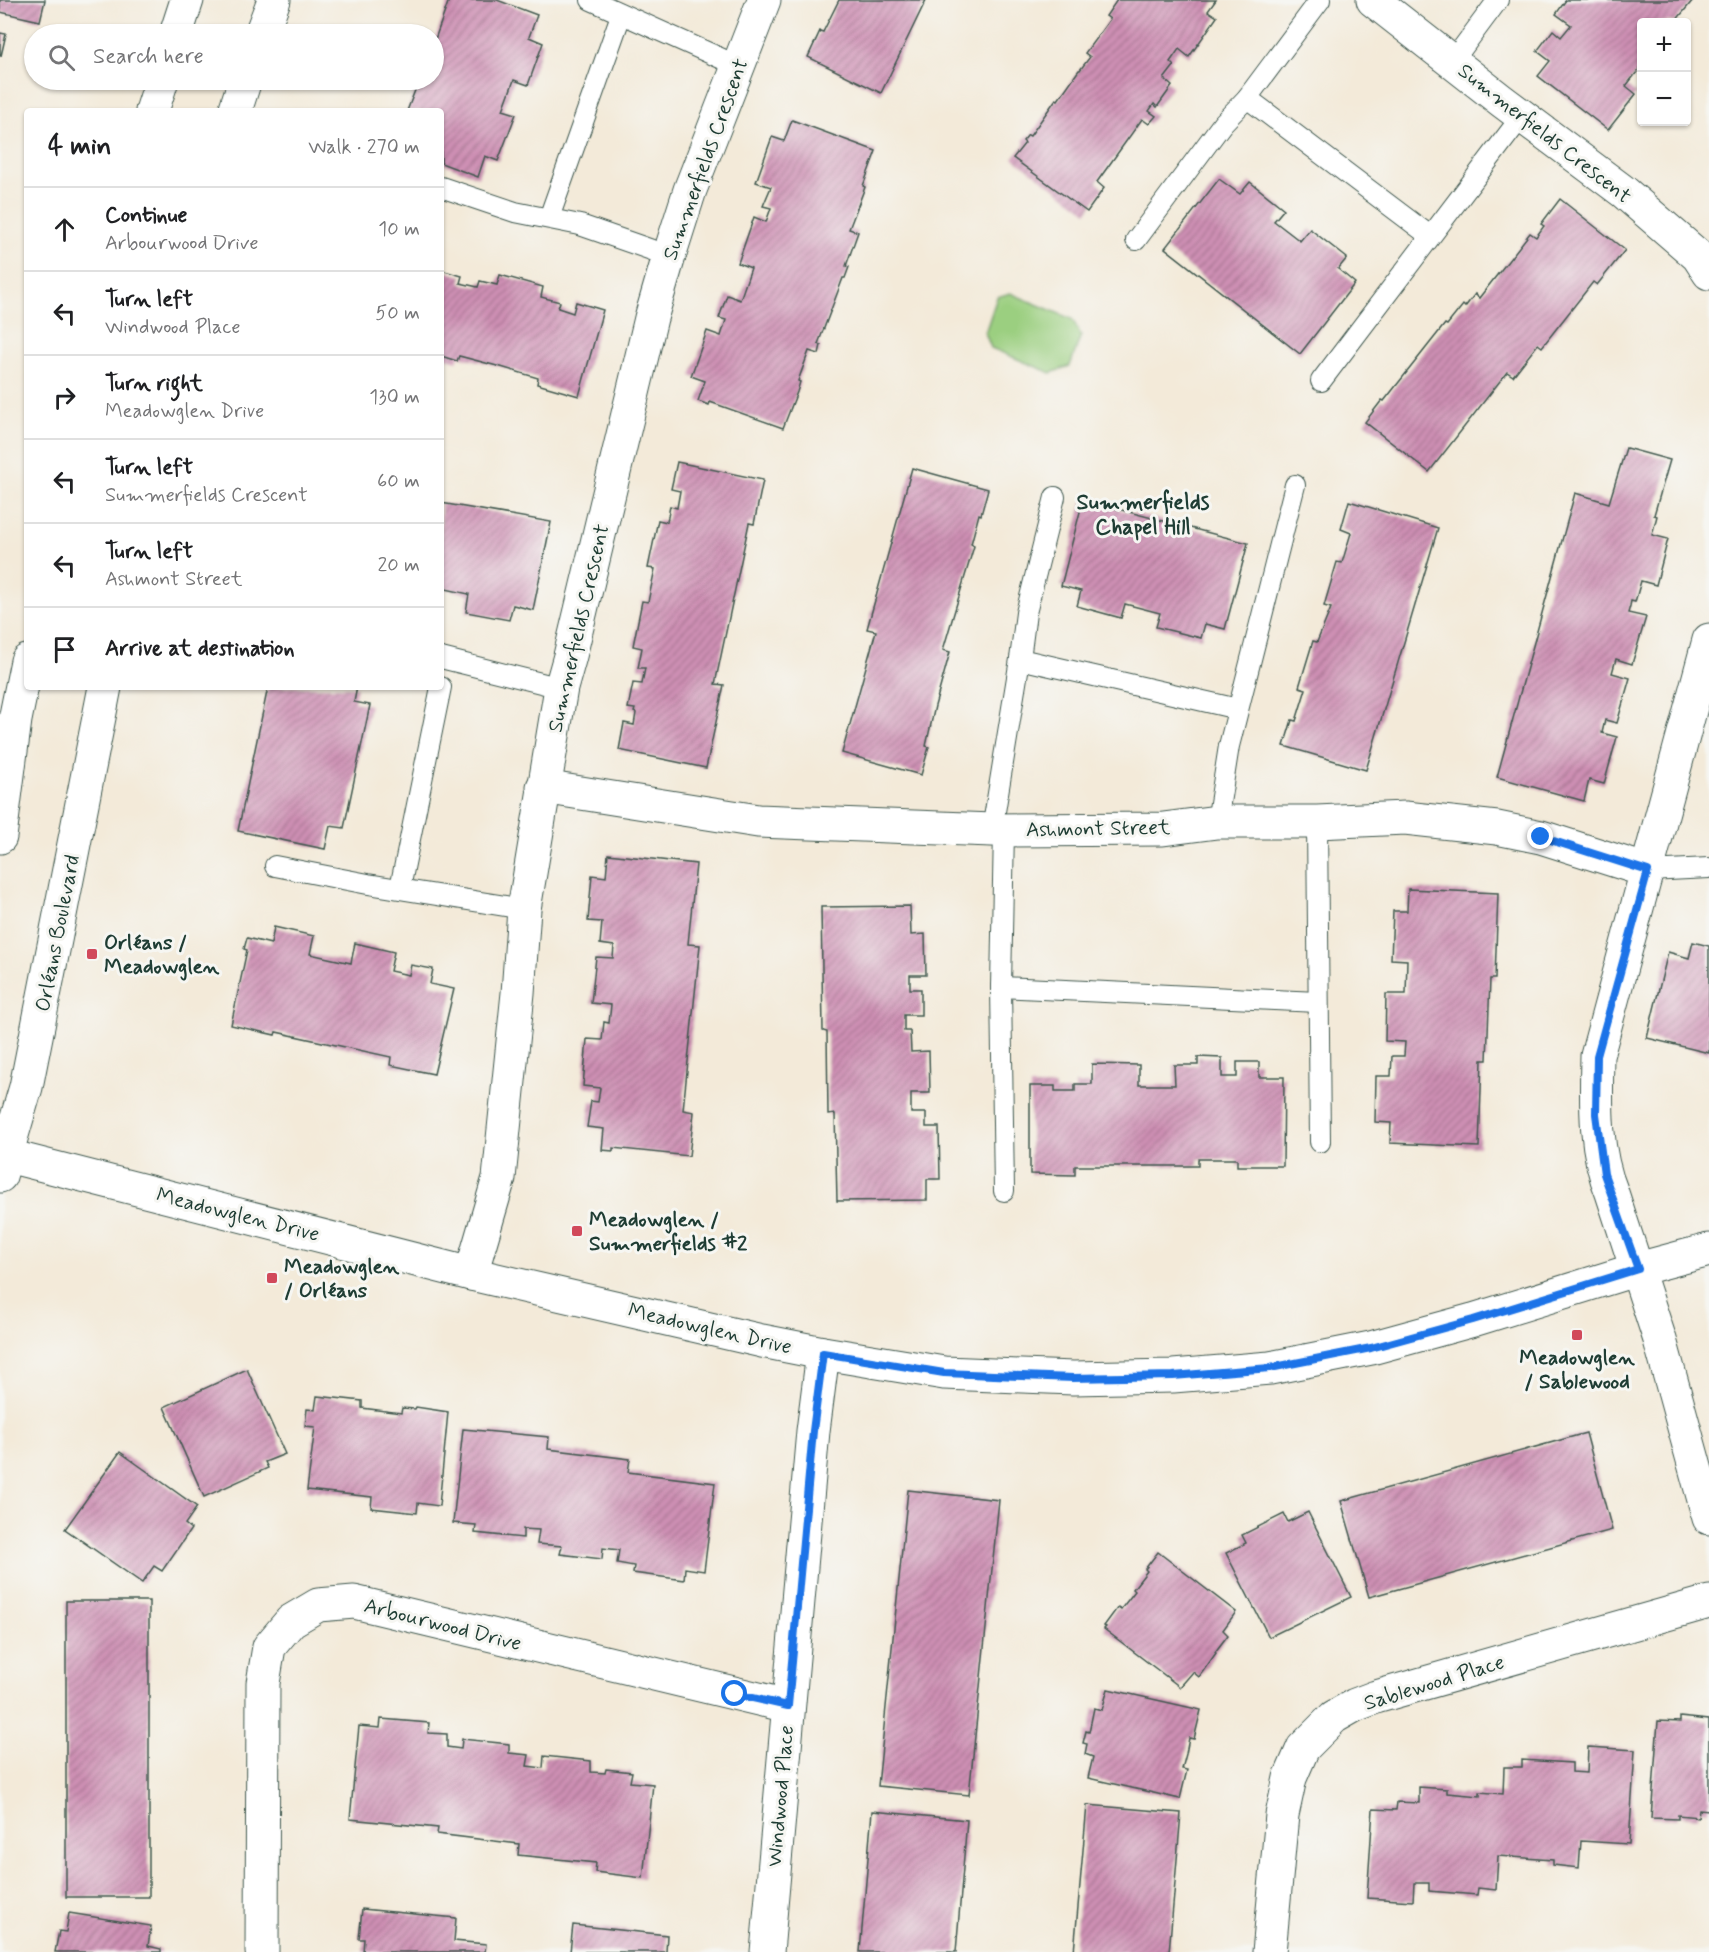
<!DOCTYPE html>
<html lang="en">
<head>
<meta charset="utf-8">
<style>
  :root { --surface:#fff; --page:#f2f2f2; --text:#202124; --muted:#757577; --line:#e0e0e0 }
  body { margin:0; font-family:Mynerve,sans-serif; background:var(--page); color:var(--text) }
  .controls { position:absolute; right:18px; top:18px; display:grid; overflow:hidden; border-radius:6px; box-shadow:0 2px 4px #0004 }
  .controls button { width:54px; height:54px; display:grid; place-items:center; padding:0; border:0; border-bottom:2px solid var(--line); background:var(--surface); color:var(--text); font:30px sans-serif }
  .stop { position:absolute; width:18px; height:18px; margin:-14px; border:4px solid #1a73e8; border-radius:50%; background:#fff }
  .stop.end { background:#1a73e8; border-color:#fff; box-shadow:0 2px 6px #0008 }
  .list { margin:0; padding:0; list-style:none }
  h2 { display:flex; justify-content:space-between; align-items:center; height:78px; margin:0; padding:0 24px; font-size:26px }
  h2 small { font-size:20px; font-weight:400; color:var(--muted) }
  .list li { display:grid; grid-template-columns:39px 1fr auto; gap:18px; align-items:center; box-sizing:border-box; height:84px; padding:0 24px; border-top:2px solid var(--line) }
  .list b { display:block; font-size:22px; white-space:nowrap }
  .list p { margin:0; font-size:20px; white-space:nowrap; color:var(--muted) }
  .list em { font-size:20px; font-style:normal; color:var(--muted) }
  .icon { flex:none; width:33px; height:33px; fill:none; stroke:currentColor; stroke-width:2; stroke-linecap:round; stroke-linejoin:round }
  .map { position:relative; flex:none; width:1709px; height:1952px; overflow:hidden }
  .search { position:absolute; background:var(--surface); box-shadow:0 2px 4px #0004; left:24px; top:24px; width:420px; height:66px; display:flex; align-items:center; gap:15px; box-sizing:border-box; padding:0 21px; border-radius:33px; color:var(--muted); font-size:22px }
  .panel { position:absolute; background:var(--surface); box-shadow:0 2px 4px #0004; left:24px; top:108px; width:420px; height:582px; border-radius:6px }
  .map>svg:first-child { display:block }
  .park { fill:#9bcf80; stroke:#5d865a; stroke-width:1.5 }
  .building { fill:url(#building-hatch) }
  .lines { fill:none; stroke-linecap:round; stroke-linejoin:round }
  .lane-casing { stroke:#3f574d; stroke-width:22 }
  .street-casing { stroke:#3f574d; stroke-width:35 }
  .secondary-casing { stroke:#3f574d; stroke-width:35 }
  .lane { stroke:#fff; stroke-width:20 }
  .street { stroke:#fff; stroke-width:33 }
  .secondary { stroke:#fff; stroke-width:33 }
  .route { stroke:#1a73e8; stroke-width:8 }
  .poi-dot { fill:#d1495b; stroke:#f6f6f2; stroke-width:2 }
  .labels { text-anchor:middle; stroke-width:6; stroke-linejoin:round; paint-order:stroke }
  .street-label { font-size:21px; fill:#1f3d34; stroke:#f6f6f2 }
  .poi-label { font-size:21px; font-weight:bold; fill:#1f3d34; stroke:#f6f6f2; text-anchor:start }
  .neighbourhood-label { font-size:22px; font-weight:bold; fill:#1f3d34; stroke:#f6f6f2 }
</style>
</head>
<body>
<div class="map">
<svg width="1709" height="1952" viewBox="0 0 1709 1952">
  <defs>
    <pattern id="building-hatch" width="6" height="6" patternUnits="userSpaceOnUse" patternTransform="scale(1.5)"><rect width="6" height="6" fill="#ce8fb4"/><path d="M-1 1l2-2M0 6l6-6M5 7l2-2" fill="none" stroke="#a77693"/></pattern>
  </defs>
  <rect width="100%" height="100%" fill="#f6f6f2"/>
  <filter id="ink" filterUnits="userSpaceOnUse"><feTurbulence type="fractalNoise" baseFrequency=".0167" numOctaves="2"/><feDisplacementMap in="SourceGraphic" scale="12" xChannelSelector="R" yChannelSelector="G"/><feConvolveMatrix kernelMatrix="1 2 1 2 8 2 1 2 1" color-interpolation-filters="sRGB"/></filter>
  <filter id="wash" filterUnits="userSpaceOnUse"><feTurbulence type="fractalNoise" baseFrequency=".008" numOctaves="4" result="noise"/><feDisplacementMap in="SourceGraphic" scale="24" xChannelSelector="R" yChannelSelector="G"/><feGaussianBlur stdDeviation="1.35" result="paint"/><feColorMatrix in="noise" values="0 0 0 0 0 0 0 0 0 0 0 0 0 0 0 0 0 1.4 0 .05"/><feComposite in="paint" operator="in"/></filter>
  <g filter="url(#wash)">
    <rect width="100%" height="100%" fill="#f3ead9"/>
    <path class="park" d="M1010,293l62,26 9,16 -11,31 -19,7 -60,-25 -6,-15 12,-36z"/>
    <g id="blocks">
      <g class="building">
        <path d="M0,0h45l-5,21 -40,-9z"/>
        <path d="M449,0h48l40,15 -8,22 14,6 -15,42 -14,-5 -11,30 13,4 -18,47 -13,-5 -7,21 -37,-14v-52h-34l12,-31h15v-38z"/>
        <path d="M839,0h87l-45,93 -73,-36 12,-26 3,1z"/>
        <path d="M1117,0h99l-8,11 9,6 -28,40 -10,-8 -9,13 4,4 -10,13 8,7 -15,21 -3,-3 -5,7 7,5 -7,8 -7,-5 -45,63 7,6 -17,24 -74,-54 12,-15 -2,-2 5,-6 2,1 26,-37 2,1 21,-30h1l10,-13 -5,-4 25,-34 -4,-3z"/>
        <path d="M1566,0h127l-18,22h-34v45l-15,19 10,8 -28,36 -70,-54 12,-15 -13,-10 16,-21 8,7 10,-12 -15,-11z"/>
        <path d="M0,33l6,1 -5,22h-1z"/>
        <path d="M792,120l84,31 -13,35 2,1 -16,42 9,3 -12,34 3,1 -4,11h-2l-25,66 3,1 -2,9 -10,-3 -11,30 2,1 -3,10 -14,36 -73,-26 -1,3 -11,-4 7,-20 -14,-5 16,-45 14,5 5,-16 -7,-2 8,-23 13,5 11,-32 -13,-5 16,-46 12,5 5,-14 -8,-2 8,-19 -15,-5 16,-45 12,4z"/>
        <path d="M1219,179l21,15 10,-12 34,27 -10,12 26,20 10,-12 37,29 -9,11 17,14 -55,71 -135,-106z"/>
        <path d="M1560,199l65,51 -28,35 -4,-3 -51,65 -4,-3 -25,32 -6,-4 -78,100 -64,-50 17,-22 2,1 61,-77 2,1 16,-20 2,2 10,-13 4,4 51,-65 6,4 8,-11 -3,-2z"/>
        <path d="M441,270l21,6 -2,7 18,4 2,-6 17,4 3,-10 43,12 -2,10 19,5 -2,6 15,5 3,-11 27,8 -24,86 -42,-12 1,-6 -37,-11 -42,-11 -2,5 -16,-5z"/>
        <path d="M1626,448l44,12 -16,55 3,1 -5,19 16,4 -12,46 -15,-4 -6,21 -4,-1 -1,5 -2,7 18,4 -14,47 -16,-5 -4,14 18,5 -13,45 -12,-3 -3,13 15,4 -13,47 -15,-4 -5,21 -87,-24 78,-284 34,10z"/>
        <path d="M677,462l86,18 -9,44 -5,-1 -34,161 9,1 -18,83 -87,-18 5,-27 10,2 2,-12 -2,-1 1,-3 -7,-1 5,-25 9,1 3,-16h-7l4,-20 -9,-2 9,-45 6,1 7,-33 -7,-1 10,-48 9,2 3,-16 7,2 3,-17 -9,-2z"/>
        <path d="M912,468l76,21 -7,26 -2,-1 -8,30 3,2 -31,104 7,2 -15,54 -9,40 3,1 -8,28 -79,-22 34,-122 -9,-2z"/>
        <path d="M1083,500l165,43 -23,86 -20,-5 -4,14 -45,-11 4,-14 -35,-9 -4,14 -44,-12 4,-15 -20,-5z"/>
        <path d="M1349,501l89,27 -72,242 -82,-24 8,-26 4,1 10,-32 -7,-2 14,-46 4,1 14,-34 -7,-2 13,-44 5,1 9,-30 -10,-4z"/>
        <path d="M441,503l110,19 -18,88 -20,-5 -4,15 -43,-8 3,-18 -28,-6z"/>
        <path d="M268,687h89l-3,15 16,3 -26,123 -14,-2 -5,23 -87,-18z"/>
        <path d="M608,854l88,10 -8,80 12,1 -17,165 11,2 -5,44 -76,-8v3l-11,-1 2,-21 -17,-2 4,-26 7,1 2,-14 -17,-2 4,-47 15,1 2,-18 5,1 2,-18 -20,-2 5,-46 17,1 1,-12 -14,-2 2,-22 -14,-1 4,-46 14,2z"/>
        <path d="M1408,889l90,4 -3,86h-5l-3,81h-5l-3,87 -89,-4 1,-20 -16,-1 1,-46h15l1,-20h12l1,-14 -20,-1 1,-47h20l1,-34 -16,-1 2,-48h14z"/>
        <path d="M910,906l1,29 14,-1 1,41h-16v14h11v26h-17v16h6l1,21 18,-1 1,42h-19v20h15v14h13l1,52h-13v21l-90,1 -2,-87 -7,1 -1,-83 -4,-1 -2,-124z"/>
        <path d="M274,927l40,9 -4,18 41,9 4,-20 39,9 -4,19 19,4 2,-10 22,4 -3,15 24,5 -20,85 -44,-9 1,-8 -115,-25 -1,3 -44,-10 16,-75 -3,-1 3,-11 24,6z"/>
        <path d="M1693,942l16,4v107l-62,-15 21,-86 21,6z"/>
        <path d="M1198,1057l24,1v19h15v-15h22v15h25l-1,89h-46v-7h-39v7h-123v9l-45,-1v-88h25v5h20v-7h17v-20l47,1v20h36l-1,-20h24z"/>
        <path d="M247,1369l38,85 -20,8 3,6 -64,29 -40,-90z"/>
        <path d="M317,1396l45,5v7l39,5 1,-5 13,1 1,-2 32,5 -9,94 -21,-3 -1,10 -46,-5 1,-11 -65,-7 8,-63 -10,-1 2,-17 8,1z"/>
        <path d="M463,1429l86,8 -1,12 82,10 -2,13 87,11 -11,88 -19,-3 -1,12 -51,-7 1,-7 -17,-3 2,-13 -16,-2 -1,11 -42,-5 2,-8 -25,-2 2,-14 -16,-1v9l-48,-5 1,-8 -23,-2z"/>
        <path d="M1586,1433l26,97 -243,67 -28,-96z"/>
        <path d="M120,1452l77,55 -12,17 6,5 -29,42 -8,-5 -12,17 -77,-54z"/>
        <path d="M908,1490l91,10 -30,295 -91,-9z"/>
        <path d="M1308,1512l43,85 -82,40 -43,-84 20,-10 -4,-8 42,-21 4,8z"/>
        <path d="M1158,1552l78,60 -13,18 5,5 -13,17 1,1 -17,24 -6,-5 -13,15 -76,-58 2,-2 -2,-1 14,-19 3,2 14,-18 -2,-2 14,-18 -2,-2z"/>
        <rect x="66" y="1601" width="83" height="296"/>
        <path d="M1108,1689l93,21 -7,29 -5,-1 -3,16 -4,15 5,1 -7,29 -92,-21 5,-21 -8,-3 2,-10 -4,-1 3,-12 3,1 5,-24 8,2z"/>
        <path d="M1680,1717l29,3v91l-10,-1 -1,7 -20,-2v4l-27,-1 7,-97 22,1z"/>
        <path d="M381,1719l48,4 -1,10 19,1v13l14,2 1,-10 47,5v9l20,2 -2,11 16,2 1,-12 47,5v11l14,1 1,-4 26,3 -2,10 23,2 -10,94 -48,-6 1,-9 -78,-8 1,-11 -82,-10 1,-6 -88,-9 9,-93 21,2z"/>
        <path d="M1588,1747l47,3 -6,94 -48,-3 -2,27 -26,-3v-5l-55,-4 -2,34 -18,-2 -1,7 -48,-4v-8h-15l-1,18 -46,-3 6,-89 23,1 1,-8 22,1v-16l28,2v4l33,3v-4l23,2 1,-27h18v-7l50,3v9l15,1z"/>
        <path d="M1087,1805l94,8 -12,139h-95z"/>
        <path d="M872,1811l95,9 -11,132h-96z"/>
        <path d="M362,1909l94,9 -2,23 32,3 -1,8h-122l1,-13h-5z"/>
        <path d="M69,1913l82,13 -3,20 13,3v3h-106l4,-21 7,1z"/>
        <path d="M573,1925l94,10 -1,17h-96z"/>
      </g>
    </g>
  </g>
  <g filter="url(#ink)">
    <use href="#blocks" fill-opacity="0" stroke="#3f574d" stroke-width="1.5"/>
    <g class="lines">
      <g class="lane-casing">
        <g id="lane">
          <path d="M591,0l147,66"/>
          <path d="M1452,62l46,-62"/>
          <path d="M1247,98l183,138"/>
          <path d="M441,187l74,25 65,13 89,31"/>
          <path d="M549,218l72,-203"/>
          <path d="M1136,240l87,-117 24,-25 73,-98"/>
          <path d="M1321,381l201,-265"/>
          <path d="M441,658l120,30"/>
          <path d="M1020,659l218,50"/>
          <path d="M1217,822l12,-76 66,-261"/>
          <path d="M1317,822l3,320"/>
          <path d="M992,830l28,-171 6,-46 29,-116"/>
          <path d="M275,866l93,18 156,25"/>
          <path d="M1648,871l61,-3"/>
          <path d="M400,888l41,-201"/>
          <path d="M1001,987l317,15"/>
          <path d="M1004,1191l-3,-204 3,-158"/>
        </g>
      </g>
      <g class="street-casing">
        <g id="street">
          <path d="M1373,0l129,101 122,91 74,64 11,17"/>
          <path d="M1709,640l-112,416c-1,46 -3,94 15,137l48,147 49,178"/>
          <path d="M543,787l215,34 234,9 171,-1 54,-7h100l88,-4 92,10 44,9 107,34"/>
          <path d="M471,1274l28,-96 19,-185 6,-84 37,-221 9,-32 81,-338 18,-62 21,-66 74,-190"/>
          <path d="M262,1952l1,-269 6,-36 22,-26 27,-16 36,-3 434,104"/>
          <path d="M767,1952l46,-521 10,-78"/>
          <path d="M1269,1952l13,-137 8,-37 13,-30 31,-31 21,-12 21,-8 333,-95"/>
        </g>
      </g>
      <g class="secondary-casing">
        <g id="secondary">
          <path d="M176,34l11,-34"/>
          <path d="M261,34l13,-34"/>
          <path d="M152,111l10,-31"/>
          <path d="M235,111l10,-31"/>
          <path d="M0,837l15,-117 12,-59"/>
          <path d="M0,1154l471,120 291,67 61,12 121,20 129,5 100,-2 97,-8 101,-20 102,-28 165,-51 71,-19"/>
          <path d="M0,1176l26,-89 79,-400"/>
        </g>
      </g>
      <use href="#lane" class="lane"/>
      <use href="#street" class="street"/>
      <use href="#secondary" class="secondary"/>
    </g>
  </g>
  <g class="lines" filter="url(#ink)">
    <path class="route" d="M735,1694l53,12 25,-275 10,-78 121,20 129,5 100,-2 97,-8 101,-20 102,-28 165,-51 -34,-95 -8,-60 1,-58 51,-185 -107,-34"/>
  </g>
  <g class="poi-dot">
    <rect x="86" y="948" width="12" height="12" rx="3"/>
    <rect x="571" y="1225" width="12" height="12" rx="3"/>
    <rect x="266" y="1272" width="12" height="12" rx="3"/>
    <rect x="1571" y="1329" width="12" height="12" rx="3"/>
  </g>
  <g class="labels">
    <g class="street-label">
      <text transform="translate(1545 133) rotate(38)" y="7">Summerfields Crescent</text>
      <text transform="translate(705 159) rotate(-70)" y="7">Summerfields Crescent</text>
      <text transform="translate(578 628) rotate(-77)" y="7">Summerfields Crescent</text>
      <text transform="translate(1098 828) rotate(-1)" y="7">Ashmont Street</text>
      <text transform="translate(57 933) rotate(-79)" y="7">Orléans Boulevard</text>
      <text transform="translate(238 1214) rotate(14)" y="7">Meadowglen Drive</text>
      <text transform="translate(710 1328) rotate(13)" y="7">Meadowglen Drive</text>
      <text transform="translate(443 1624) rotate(14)" y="7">Arbourwood Drive</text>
      <text transform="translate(1434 1682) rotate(-17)" y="7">Sablewood Place</text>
      <text transform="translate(780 1796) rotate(-85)" y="7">Windwood Place</text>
    </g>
    <g class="poi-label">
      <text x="104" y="949">Orléans /<tspan x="104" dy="24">Meadowglen</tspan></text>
      <text x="589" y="1226">Meadowglen /<tspan x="589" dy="24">Summerfields #2</tspan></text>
      <text x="284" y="1273">Meadowglen<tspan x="284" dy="24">/ Orléans</tspan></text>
      <text x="1577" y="1364" text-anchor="middle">Meadowglen<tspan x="1577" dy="24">/ Sablewood</tspan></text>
    </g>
    <g class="neighbourhood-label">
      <text x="1143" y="509">Summerfields<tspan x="1143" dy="25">Chapel Hill</tspan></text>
    </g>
  </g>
</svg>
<div class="controls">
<button>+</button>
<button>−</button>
</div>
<div class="stop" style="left:735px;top:1694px"></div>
<div class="stop end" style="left:1541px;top:837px"></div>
<div class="search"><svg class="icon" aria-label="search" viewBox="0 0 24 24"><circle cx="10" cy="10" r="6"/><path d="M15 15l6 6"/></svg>Search here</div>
<section class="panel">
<h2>4 min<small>Walk · 270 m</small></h2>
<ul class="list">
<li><svg class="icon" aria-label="ahead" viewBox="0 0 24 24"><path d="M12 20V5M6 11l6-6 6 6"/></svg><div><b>Continue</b><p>Arbourwood Drive</p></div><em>10 m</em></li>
<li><svg class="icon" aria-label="left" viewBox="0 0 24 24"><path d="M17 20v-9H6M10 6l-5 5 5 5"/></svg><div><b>Turn left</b><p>Windwood Place</p></div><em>50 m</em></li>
<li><svg class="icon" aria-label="right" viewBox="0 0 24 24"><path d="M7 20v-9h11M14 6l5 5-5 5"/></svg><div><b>Turn right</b><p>Meadowglen Drive</p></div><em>130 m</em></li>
<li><svg class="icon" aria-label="left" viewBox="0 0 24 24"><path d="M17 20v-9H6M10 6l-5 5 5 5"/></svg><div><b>Turn left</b><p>Summerfields Crescent</p></div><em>60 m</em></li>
<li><svg class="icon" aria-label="left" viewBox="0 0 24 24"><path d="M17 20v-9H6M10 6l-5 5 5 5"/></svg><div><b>Turn left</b><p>Ashmont Street</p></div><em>20 m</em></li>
<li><svg class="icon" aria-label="arrive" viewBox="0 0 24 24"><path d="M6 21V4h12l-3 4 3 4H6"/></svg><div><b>Arrive at destination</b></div></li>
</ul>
</section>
</div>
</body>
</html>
